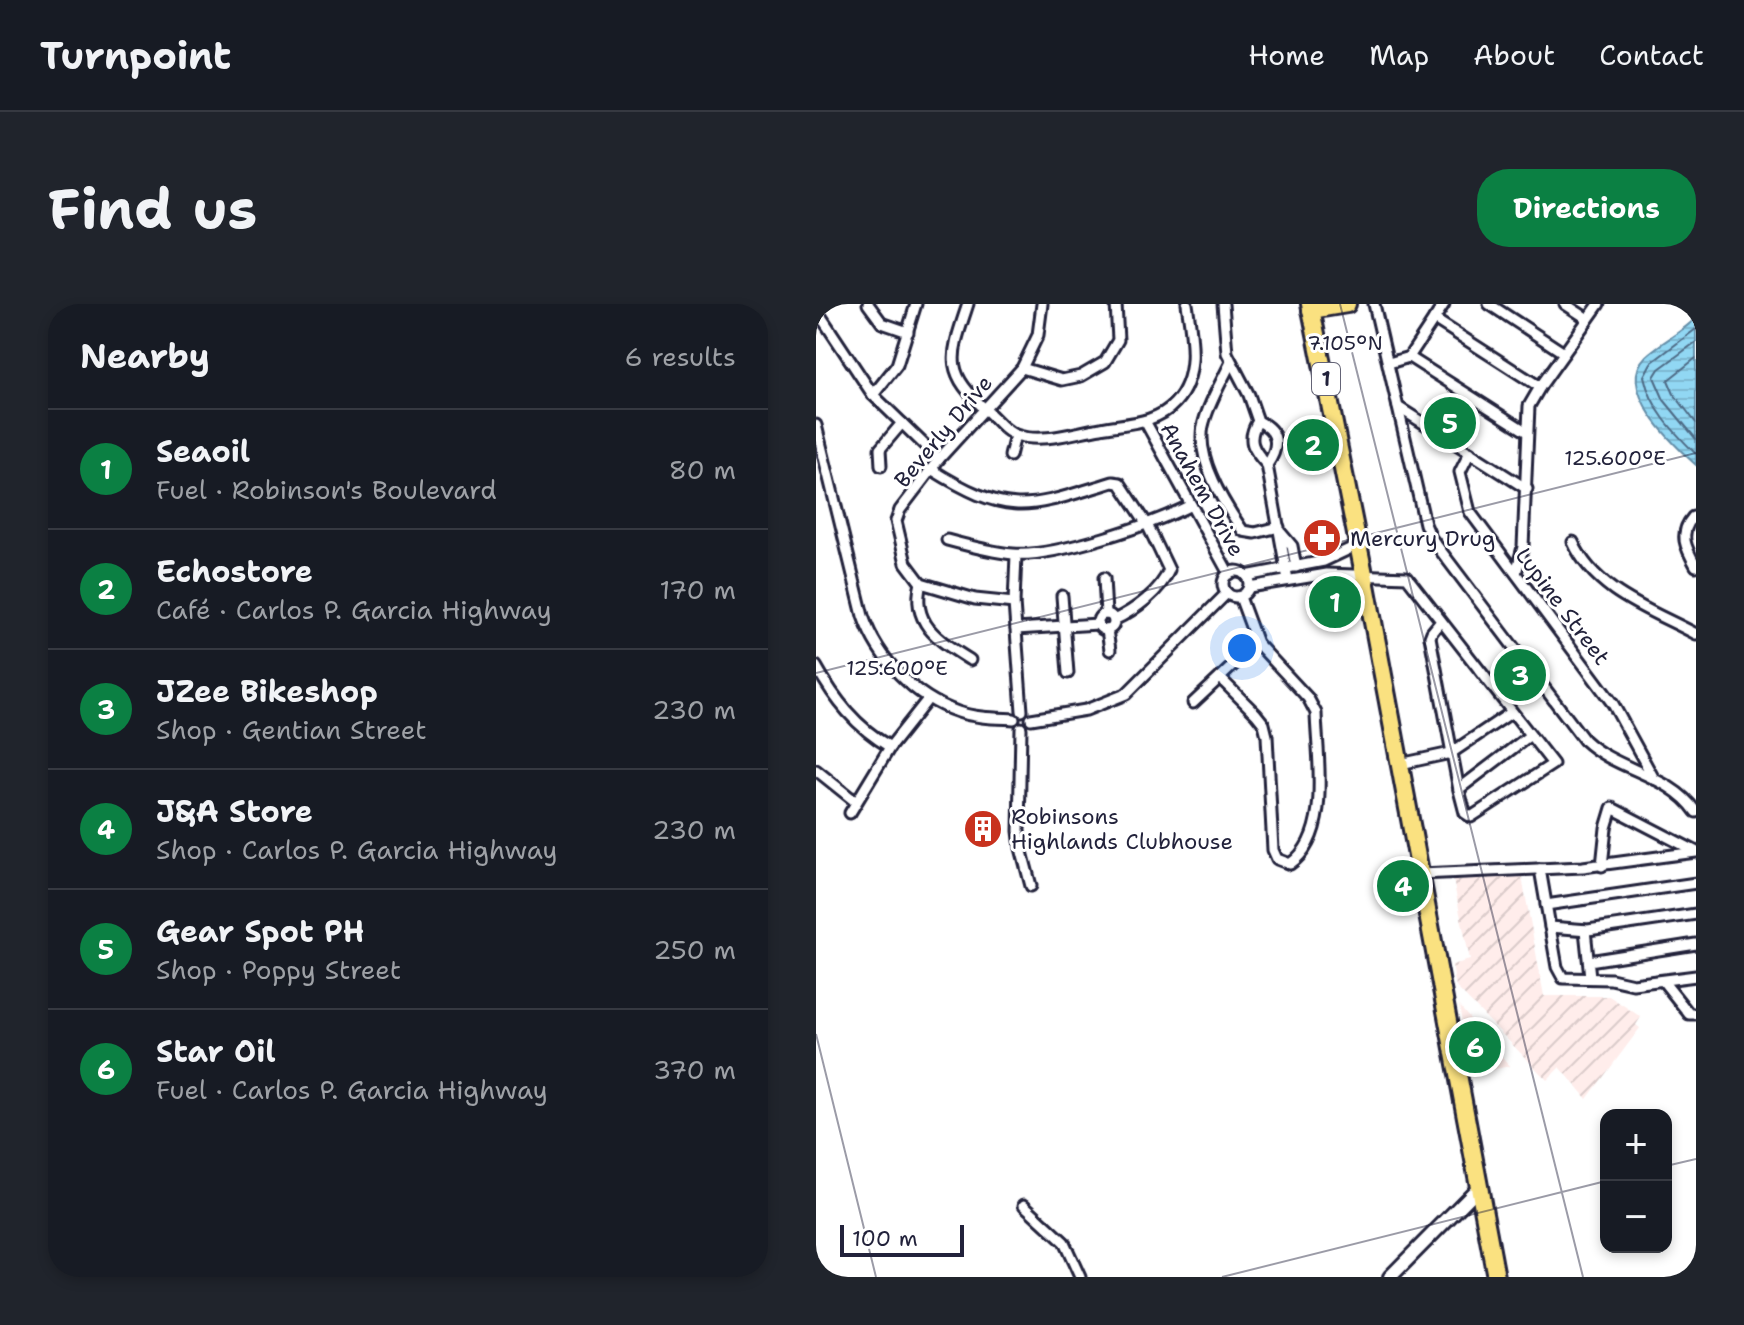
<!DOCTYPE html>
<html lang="en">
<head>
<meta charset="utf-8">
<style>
  :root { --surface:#171b24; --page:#20242c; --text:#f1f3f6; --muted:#9ea1a6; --line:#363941; --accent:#0b8043 }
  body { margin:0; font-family:"Shantell Sans",sans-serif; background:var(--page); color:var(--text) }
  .controls { position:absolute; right:24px; bottom:24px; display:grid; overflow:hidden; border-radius:16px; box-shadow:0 4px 12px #0003 }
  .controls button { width:72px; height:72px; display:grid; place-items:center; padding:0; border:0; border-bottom:2px solid var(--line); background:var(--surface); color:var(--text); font:40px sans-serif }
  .scale { position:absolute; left:24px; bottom:20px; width:124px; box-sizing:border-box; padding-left:8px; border:4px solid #22223b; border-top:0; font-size:22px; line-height:28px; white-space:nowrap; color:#22223b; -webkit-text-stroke:6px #fff; paint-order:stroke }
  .you { position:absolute; left:426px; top:344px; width:28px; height:28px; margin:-20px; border:6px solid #fff; border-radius:50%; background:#1a73e8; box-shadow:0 0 0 12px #1a73e833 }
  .badge { display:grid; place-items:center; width:52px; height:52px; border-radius:50%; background:var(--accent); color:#fff; font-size:26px; font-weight:700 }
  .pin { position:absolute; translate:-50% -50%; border:4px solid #fff; box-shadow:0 2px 8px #0006 }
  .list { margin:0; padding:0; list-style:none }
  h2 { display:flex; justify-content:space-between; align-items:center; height:104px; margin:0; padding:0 32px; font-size:34px }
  h2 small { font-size:26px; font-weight:400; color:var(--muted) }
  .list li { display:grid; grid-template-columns:52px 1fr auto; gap:24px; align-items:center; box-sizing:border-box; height:120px; padding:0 32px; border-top:2px solid var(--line) }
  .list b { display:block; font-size:30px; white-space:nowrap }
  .list p { margin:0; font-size:26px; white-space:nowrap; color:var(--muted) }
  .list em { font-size:26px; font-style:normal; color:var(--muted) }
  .map { position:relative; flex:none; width:880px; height:973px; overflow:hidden; border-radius:32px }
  header { display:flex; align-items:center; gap:48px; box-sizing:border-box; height:112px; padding:0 40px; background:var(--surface); border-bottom:2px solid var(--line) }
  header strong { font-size:38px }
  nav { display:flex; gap:44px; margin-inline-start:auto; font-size:28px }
  .intro { display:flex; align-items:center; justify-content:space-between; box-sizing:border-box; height:192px; padding:0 48px }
  h1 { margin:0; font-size:56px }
  .button { padding:20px 36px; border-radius:32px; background:var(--accent); color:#fff; font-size:28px; font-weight:700 }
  main { display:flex; gap:48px; padding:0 48px }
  aside { flex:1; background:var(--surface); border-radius:32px; box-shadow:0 4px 12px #0003 }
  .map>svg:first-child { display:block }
  .built { fill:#ffedeb }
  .industrial { fill:url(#industrial-furrows) }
  .water { fill:url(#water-rules); stroke:#658fa9; stroke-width:2 }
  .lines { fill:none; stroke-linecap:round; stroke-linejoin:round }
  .shore { stroke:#4e6a85; stroke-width:2 }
  .minor-casing { stroke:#22223b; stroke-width:15 }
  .tertiary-casing { stroke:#22223b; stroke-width:18 }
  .primary-casing { stroke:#22223b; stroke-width:22 }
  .trunk-casing { stroke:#22223b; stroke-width:22 }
  .minor { stroke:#fff; stroke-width:9 }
  .tertiary { stroke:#fff; stroke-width:12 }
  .primary { stroke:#fae180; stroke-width:16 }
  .trunk { stroke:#fae180; stroke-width:16 }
  .ticks { fill:none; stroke:#22223b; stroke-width:2; stroke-opacity:0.45 }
  .labels { text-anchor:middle; stroke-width:6; stroke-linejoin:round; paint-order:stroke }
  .shield { fill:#fff; stroke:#646476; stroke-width:2 }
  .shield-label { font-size:20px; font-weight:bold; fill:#22223b }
  .street-label { font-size:22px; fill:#22223b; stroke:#fff }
  .poi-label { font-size:22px; fill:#22223b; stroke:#fff; text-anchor:start }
  .ticks-label { font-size:20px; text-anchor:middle; fill:#22223b; stroke:#fff; stroke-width:6; stroke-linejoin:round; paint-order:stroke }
</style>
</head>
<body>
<header>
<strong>Turnpoint</strong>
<nav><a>Home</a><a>Map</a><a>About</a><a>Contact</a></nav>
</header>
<div class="intro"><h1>Find us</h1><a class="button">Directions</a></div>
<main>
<aside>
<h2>Nearby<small>6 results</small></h2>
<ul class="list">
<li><span class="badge">1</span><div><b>Seaoil</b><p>Fuel · Robinson's Boulevard</p></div><em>80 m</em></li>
<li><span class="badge">2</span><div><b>Echostore</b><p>Café · Carlos P. Garcia Highway</p></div><em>170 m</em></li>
<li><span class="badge">3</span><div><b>JZee Bikeshop</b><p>Shop · Gentian Street</p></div><em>230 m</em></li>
<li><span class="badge">4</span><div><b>J&amp;A Store</b><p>Shop · Carlos P. Garcia Highway</p></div><em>230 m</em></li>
<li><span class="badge">5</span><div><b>Gear Spot PH</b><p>Shop · Poppy Street</p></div><em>250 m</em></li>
<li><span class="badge">6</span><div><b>Star Oil</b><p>Fuel · Carlos P. Garcia Highway</p></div><em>370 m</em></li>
</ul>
</aside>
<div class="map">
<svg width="880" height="973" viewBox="0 0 880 973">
  <defs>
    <pattern id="industrial-furrows" width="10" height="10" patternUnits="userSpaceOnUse" patternTransform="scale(2)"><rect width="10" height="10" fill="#ffedeb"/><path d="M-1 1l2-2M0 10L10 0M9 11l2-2" fill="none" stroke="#dacbca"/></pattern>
    <pattern id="water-rules" width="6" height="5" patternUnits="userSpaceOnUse" patternTransform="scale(2)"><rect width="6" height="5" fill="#91d7f3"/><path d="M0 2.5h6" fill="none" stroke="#7db8d1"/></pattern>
  </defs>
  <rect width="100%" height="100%" fill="#fff"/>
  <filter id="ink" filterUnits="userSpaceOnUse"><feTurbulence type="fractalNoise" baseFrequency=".0125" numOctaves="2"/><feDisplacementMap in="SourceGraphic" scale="16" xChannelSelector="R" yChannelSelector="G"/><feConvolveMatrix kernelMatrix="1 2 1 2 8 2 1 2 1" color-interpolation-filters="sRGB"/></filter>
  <g filter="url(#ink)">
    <path class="built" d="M643,702l51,60 -39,8z"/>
    <path class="industrial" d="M706,573l22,119h65l32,21 -5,8 4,3 -53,71 -27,-32 -13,13 -91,-93 -4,-22 18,-5 -17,-80z"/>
    <path class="water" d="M880,14v147c-23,-21 -82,-77 -50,-109 15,-14 35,-23 50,-38z"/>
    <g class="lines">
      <g class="shore">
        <path d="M880,25l-45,34 -7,13c7,33 29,55 52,78"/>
        <path d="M880,38l-37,27 -5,8 10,23 32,39"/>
        <path d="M880,54l-28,22 6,14 22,29"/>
      </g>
      <g class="minor-casing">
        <g id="minor">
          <path d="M52,0l14,19 26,9"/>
          <path d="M152,0c-18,54 -25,67 20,108 8,7 17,20 28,23 26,9 59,-3 85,-7 25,-5 55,-4 74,-25 25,-27 17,-66 12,-99"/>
          <path d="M407,0l4,49 22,42 9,26c21,10 22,25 9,44"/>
          <path d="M558,0l51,220 6,14 153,202c33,31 86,34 112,72"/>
          <path d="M673,0l75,49"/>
          <path d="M749,0l23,15"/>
          <path d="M0,5l57,86 66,64"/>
          <path d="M618,15l106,68"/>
          <path d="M593,53l118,75"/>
          <path d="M415,58c-10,21 -23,42 -28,64 -7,34 22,79 40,105l12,2 24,-6"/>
          <path d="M573,59l20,-6 35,-53"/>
          <path d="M206,64l40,12 19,-4 24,-14 13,-22 -2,-36"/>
          <path d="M57,91l24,-30 19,-61"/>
          <path d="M582,103l129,82"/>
          <path d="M329,117l84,153"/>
          <path d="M442,117c-12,19 -5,29 9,44l21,115"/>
          <path d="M0,121l47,191c15,43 51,81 95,96 18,6 37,6 56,7"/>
          <path d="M654,148l-10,20 10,40 143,192 41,75"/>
          <path d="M194,152l5,-21"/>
          <path d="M65,162l-1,-17 22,-26"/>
          <path d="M115,165c80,50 97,39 182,13l7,1 27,41 22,46c-9,22 -34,40 -55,50"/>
          <path d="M877,213c-15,17 -7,31 3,49"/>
          <path d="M465,229l11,13 4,21"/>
          <path d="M131,236c22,6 44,12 66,14 41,4 140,-30 178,-49"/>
          <path d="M757,238c22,50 78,68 123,92"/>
          <path d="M200,251l-2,48 8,108"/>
          <circle cx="420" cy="280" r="13"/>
          <path d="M700,269l7,-26 6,-141 11,-19 59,-83"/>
          <path d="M430,272l78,-15 34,-16"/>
          <path d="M288,274l2,36"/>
          <path d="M105,279c-11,41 19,58 49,77"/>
          <path d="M433,283l78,-13 80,3 146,187 -82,53 -6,-4 -6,-23 -29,-153 2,-5 9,-11"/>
          <path d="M246,292l6,77"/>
          <path d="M198,299l-39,-4 -54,-16 -15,-20 -10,-42 4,-11 39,-51 83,-91 16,-33 4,-31"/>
          <circle cx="290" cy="318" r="8"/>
          <path d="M200,325l82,-5"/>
          <path d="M291,326l3,20"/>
          <path d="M0,362c19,34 40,61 74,81"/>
          <path d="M404,374l36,36 8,10 3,12 6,114 4,9 13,5c42,-29 27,-107 26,-151l-8,-15 -51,-55 -17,-46"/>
          <path d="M377,399l64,-60"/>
          <path d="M215,415l55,-9 40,-16 101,-101"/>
          <path d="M205,424l-2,103 2,17 10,38"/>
          <path d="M584,460l51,-11 61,-41"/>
          <path d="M0,466l40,32"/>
          <path d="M643,485l70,-53"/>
          <path d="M34,509l40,-66 38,-48"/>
          <path d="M786,562l4,-38 6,-20 83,43"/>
          <path d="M724,565l17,98 6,11 48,1 22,5 63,-8"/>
          <path d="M604,570l163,-7 113,-15"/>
          <path d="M730,601l150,-22"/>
          <path d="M734,623l38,3 108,-16"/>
          <path d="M769,626l5,47"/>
          <path d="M773,657l107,-17"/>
          <path d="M847,677l23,29 3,4h7"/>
          <path d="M208,901l40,37 16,35"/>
        </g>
      </g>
      <g class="tertiary-casing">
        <path id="tertiary" d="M574,973l89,-90"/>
      </g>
      <g class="primary-casing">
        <path id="primary" d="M495,6l36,-6"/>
      </g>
      <g class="trunk-casing">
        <path id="trunk" d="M494,0l54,270 132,703"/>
      </g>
      <use href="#minor" class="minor"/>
      <use href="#tertiary" class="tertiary"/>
      <use href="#primary" class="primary"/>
      <use href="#trunk" class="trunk"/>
    </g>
  </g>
  <path class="ticks" d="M524,0l243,973M0,369l880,-220M0,730l60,243M850,862l30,-7M406,973l384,-96"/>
  <defs>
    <g id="pharmacy-disc" transform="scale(2)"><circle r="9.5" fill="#c8321e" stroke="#fff"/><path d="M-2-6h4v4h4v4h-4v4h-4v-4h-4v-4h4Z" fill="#fff"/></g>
    <g id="building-disc" transform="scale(2)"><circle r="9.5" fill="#c8321e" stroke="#fff"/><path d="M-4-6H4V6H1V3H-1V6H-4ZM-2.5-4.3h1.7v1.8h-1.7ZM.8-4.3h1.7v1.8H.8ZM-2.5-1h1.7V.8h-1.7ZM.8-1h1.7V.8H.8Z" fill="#fff"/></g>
  </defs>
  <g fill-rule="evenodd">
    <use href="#pharmacy-disc" x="506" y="234"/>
    <use href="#building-disc" x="167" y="525"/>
  </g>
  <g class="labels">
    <rect class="shield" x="496" y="59" width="28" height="32" rx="6"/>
    <g class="shield-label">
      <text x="510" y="82">1</text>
    </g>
    <g class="street-label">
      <text transform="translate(127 127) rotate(-50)" y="8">Beverly Drive</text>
      <text transform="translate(387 185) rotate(61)" y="8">Anahem Drive</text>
      <text transform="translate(747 302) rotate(53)" y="8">Lupine Street</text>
    </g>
    <g class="poi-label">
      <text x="534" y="242">Mercury Drug</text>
      <text x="195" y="520">Robinsons<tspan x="195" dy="25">Highlands Clubhouse</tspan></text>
    </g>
  </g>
  <g class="ticks-label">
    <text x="529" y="46">7.105°N</text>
    <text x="799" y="161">125.600°E</text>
    <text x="81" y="371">125.600°E</text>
  </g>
</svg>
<div class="controls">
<button>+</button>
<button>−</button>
</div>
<div class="scale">100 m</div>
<div class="you"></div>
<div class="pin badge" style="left:519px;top:298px">1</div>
<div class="pin badge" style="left:497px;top:141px">2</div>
<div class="pin badge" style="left:704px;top:371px">3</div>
<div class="pin badge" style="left:587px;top:582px">4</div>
<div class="pin badge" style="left:634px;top:119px">5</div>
<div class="pin badge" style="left:659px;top:743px">6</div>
</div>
</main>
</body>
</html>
